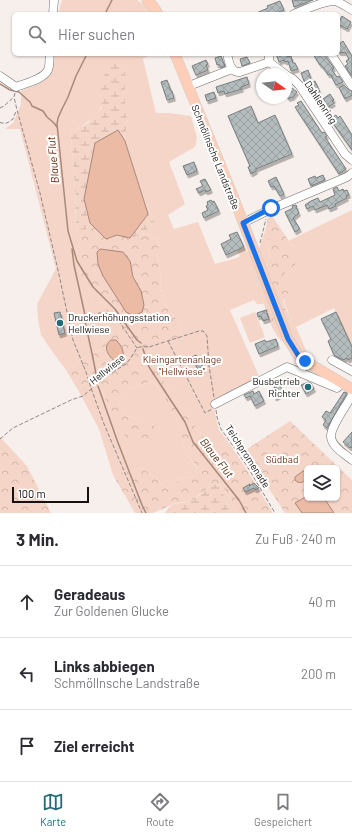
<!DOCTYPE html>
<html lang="de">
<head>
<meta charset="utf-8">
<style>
  :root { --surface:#fff; --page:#f7f7f7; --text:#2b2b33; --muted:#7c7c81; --line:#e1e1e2; --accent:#236b77 }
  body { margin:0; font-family:Barlow,sans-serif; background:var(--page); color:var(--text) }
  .controls { position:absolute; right:12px; bottom:12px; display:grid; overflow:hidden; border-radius:6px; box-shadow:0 1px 3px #0004 }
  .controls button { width:36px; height:36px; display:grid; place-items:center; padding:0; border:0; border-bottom:1px solid var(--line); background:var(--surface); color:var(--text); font:20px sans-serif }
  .compass { position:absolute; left:256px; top:68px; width:36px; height:36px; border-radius:50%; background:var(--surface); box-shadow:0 1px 3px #0004; rotate:104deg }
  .scale { position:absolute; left:12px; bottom:10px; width:77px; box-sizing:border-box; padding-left:4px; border:2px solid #141110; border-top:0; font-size:11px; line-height:14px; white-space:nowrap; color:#141110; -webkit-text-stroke:3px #fff; paint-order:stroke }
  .stop { position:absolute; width:12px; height:12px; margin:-9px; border:3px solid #1a73e8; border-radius:50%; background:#fff }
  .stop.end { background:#1a73e8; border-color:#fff; box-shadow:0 1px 4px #0008 }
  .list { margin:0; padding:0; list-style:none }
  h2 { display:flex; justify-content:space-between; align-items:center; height:52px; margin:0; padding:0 16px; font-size:17px }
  h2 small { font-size:13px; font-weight:400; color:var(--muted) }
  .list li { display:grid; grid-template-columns:26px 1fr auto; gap:12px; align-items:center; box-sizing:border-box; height:72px; padding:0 16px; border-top:1px solid var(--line) }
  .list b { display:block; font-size:15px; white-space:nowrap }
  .list p { margin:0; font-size:13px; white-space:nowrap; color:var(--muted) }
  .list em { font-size:13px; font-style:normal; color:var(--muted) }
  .icon { flex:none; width:22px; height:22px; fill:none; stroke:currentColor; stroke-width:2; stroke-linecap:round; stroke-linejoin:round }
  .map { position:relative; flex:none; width:352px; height:513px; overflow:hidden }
  .search { position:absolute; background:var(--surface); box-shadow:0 1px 3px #0004; left:12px; right:12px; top:12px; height:44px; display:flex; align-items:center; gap:10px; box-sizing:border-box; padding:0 14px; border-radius:6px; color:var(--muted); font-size:15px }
  .sheet { height:268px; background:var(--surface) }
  nav { display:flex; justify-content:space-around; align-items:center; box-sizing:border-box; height:56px; border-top:1px solid var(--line); background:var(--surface); font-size:11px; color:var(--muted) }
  nav a { display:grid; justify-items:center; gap:2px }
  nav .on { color:var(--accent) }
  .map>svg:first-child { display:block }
  .green { fill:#f5d5c7 }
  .forest { fill:url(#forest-crowns); fill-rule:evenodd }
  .wetland { fill:url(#wetland-marsh) }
  .water { fill:#ebbba6; stroke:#aa8879 }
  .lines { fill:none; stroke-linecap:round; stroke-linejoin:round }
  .stream { stroke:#aa8879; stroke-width:1.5 }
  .building { fill:url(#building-cross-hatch); stroke:#777e7f; filter:url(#shadow) }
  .minor-casing { stroke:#756f6c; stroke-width:9 }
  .major-casing { stroke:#cbcbca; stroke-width:11 }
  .path { stroke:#8d8785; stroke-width:1; stroke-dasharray:4 2; stroke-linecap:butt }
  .minor { stroke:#fff; stroke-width:8 }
  .major { stroke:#feceb9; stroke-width:10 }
  .route { stroke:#1a73e8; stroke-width:5 }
  .poi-dot { fill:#236b77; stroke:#fff; stroke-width:1.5 }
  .labels { text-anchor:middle; stroke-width:4; stroke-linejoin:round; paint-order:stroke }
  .street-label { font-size:10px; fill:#141110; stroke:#fff }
  .poi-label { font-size:10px; fill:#141110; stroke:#fff; text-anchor:start }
  .park-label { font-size:10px; fill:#703519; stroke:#fff }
  .water-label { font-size:11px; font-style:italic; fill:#571f00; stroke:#fff }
</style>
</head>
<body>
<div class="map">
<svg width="352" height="513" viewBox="0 0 352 513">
  <defs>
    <pattern id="forest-crowns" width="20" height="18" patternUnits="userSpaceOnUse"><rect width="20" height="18" fill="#f5d5c7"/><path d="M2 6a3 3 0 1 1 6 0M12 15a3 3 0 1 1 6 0" fill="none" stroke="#d1b6aa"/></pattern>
    <pattern id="wetland-marsh" width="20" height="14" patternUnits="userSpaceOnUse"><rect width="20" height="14" fill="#f5d5c7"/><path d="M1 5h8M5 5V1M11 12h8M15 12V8" fill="none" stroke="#d1b6aa"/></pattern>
    <pattern id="building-cross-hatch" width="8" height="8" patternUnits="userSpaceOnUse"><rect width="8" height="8" fill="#b4bcbd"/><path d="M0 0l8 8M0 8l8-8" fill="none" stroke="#9aa1a1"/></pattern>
    <filter id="shadow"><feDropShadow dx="1.5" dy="3" stdDeviation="0" flood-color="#0004"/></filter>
  </defs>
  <rect width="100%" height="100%" fill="#f6efec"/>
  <g class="green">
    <path d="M62,0h75l12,8 4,6h-95z"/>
    <path d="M55,54h96l-8,5 13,54h13l22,3 6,22 -2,9 -26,15 16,42 -17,11 6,14 24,-7 17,42 22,-6 3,-2 -3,-6 7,-3 3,5 3,-1 21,54 -8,-5 1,4h-7l-3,-4 -24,10 29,66 -20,11v3l-20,10 -7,1 7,29 8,10 -15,10 -62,-88 -3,-9 5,-5 30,-10 -4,-17 -11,-14 -6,-18 -1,-19 -3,-19 2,-11 -13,-6 -4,1 13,-14 -11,-21 -19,-59 2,-23 -2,-9v-37l-4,-7 -22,28c1,3 3,6 3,9 0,12 -18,23 -27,28l-5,-2c2,21 4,42 5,63 1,15 -3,32 6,45l-4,17 16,46 11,5 6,14 -6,16 -2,15 -17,8 -19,13 -17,-23 -8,-12 -3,-16 -1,-15 19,-35 -36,-140h-15l8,-6 8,-19v-13c23,-10 31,-9 34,-37z"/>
    <path d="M352,210v137l-18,-39 -38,19 12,28 -1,1c-11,-9 -15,-19 -20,-32l5,-5c-9,-15 -9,-19 -6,-35l-3,-4v-4l4,-4 5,-2 -1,-25 -3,-4z"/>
    <path d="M265,231c4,5 2,9 3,15 0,4 2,7 3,10l-6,11 -6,-18z"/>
    <path d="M255,312l10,25 -15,6 -10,-25z"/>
    <path d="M93,378l9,11 10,28 30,3 -16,-4 -8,-14 11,-13 23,-8 10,12 16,29 7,28 12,19 -1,7 -16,3 -11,12 -12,-12 -15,-11 -29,7 -14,-46 -21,-39z"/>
    <path d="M219,485h3l15,28h-5z"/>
  </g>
  <g class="forest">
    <path d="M272,216c10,15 22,29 24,47 -1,2 -2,4 -3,6 -4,3 -2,1 -6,3 -8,6 -1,12 5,16l-9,12 3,10 6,9 -5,5 -22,-57 6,-11c-1,-3 -3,-6 -3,-10 -1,-6 1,-10 -3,-15l3,-13z"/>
    <path d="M90,223l16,16 11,-4 13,3 16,-4 13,6 -2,11 3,19 1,20 6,17 11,14 4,17 -30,10 -5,5 3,9 62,88 15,-10 18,27 28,46h-36l-15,-28 -9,-1 -22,17 -15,2 -23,10h-18l-22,-38 29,-7 15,11 12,12 11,-12 16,-3 1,-8 -12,-18 -7,-28 -16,-29 -10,-12 -23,8 -11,13 8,14 16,4h12l2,21 -17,4 -17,-11 -10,-17 -10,-28 -8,-11 -16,12 -12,-20 19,-13 17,-8 2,-15 6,-16 -6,-14 -11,-5 -11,-18 -5,-28 4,-17zM100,249l30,12 3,16 8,14z"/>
    <path d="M266,298l5,7 13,35 -3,1c-10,-12 -14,-27 -18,-41z"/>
    <path d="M290,421l62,59v33h-67l-41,-62zM307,468h30v30h-30z"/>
    <path d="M0,437l27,29 24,47h-51z"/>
  </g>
  <g class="wetland">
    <path d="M112,64l9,1 4,7v37l2,9 -2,23 -7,-11 -34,69 6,24 -9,13c-9,-13 -4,-30 -6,-46 -1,-20 -3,-41 -5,-62l5,2 13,-7 13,-14 1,-8 -3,-8 4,-16z"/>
    <path d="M144,200l11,21 -13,14 -12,3 18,-24z"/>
    <path d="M213,484l6,1 13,28h-67c10,-14 11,-7 25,-12 5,-1 17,-13 23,-17z"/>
  </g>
  <g class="water">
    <path d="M118,130l7,11 23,73 -18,24 -13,-3 -11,4 -16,-16 -6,-24 11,-56z"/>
    <path d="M100,249l23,3 7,9 3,16 8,14 3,14 -2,7 -8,4 -8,-4 -23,-36 -5,-12 -1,-12z"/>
    <path d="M111,340h5c6,6 10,14 5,21l-5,1c-8,-6 -14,-15 -5,-22z"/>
    <path d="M303,471h4v8c-5,4 -7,5 -12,1v-3z"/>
    <path d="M307,496v2h17l10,15h-32l-7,-10z"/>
  </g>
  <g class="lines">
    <g class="stream">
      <path d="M105,14l7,-14"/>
      <path d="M87,54l-11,22 -8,21 -6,12 -4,9 -1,6 11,107 9,30 16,26 22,22 22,31 4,3"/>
      <path d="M0,84l10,6 9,2 11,10 2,4 11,5 4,6 7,6 3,4"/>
      <path d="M72,249l2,16 11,50"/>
      <path d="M85,321c4,20 9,39 12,59"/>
      <path d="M143,349l6,18 36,55 8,20 46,58 7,13"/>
      <path d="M98,386l19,54 25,65 4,8"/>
    </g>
  </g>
  <g class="building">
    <path d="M292,0h21l-19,7z"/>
    <path d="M280,1l4,9 -11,4h-19l14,-6 -1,-2z"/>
    <path d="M342,16l9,6 -4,7 -9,-5z"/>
    <path d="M343,41l9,15v20l-7,-10 3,-2 -2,-3 3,-2 -4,-7 -3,1v-1l-2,1 -2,-2v-6z"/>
    <path d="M276,54h10l1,3 4,-1 2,7h2l3,6 -7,2 -3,-10 -3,1 -1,-2 -5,2z"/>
    <path d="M313,54h11l10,14 -2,2 5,7 2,-1 4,6 -7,3 -6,-11 -2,1 -1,-2 -6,-8h-1z"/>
    <path d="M221,56l4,10 -4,2 -2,-4 -2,1 -2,-7z"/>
    <path d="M247,57l3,6 -8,3 -2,-7z"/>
    <path d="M206,60l2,4 -2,1 2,5 -12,5 -4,-9z"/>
    <path d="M308,70l4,12 3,-1 5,11 -8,3 -5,-12h-1l-1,-2h-1l-3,-8z"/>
    <path d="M247,77l2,7 -8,3 1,2 -17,5 -1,-3 -6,2 -2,-6z"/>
    <path d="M167,80l4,11h1l2,7 -7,2 -6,-18z"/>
    <path d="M286,85l5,4 1,-1 5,4 -5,6 -2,-1 -1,2 -3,-3z"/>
    <path d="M344,85l4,4 4,2v4l-7,4 -6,-11z"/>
    <path d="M214,92l2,6 -9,3 -2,-6z"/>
    <path d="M330,94l4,6 -2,1 2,2 -11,8 -6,-8z"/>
    <path d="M301,101l21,32 2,-1 3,4 -2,1 21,32 -7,5 -44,-67 4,-2 -2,-2z"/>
    <path d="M251,106l7,17 17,-8 17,39 -36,15v2l-5,3 -3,-7 2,-1 -22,-50z"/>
    <path d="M336,115l2,3 2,-2 12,19v15l-22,-31z"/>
    <path d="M194,162l3,9 -10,4 -4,-9z"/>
    <path d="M323,175l2,5 -14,6 -3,-7 7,-3 1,2z"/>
    <path d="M276,177l8,17 -4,2 -6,-10 -3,1 -3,-6z"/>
    <path d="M205,179l6,11 -5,2 -1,-2 -6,3 -3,-4 7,-3 -3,-5z"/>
    <path d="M337,187l2,4 4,-2 1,2 3,-1 2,5 -3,1 1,2 -12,6 1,2 -7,3 -2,-4 -12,5 -2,-4 -6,3 -2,-4 6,-4 7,-3 2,4 15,-7 -2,-6z"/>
    <path d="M211,200l1,2 2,-1 5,10 -15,7 -2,-5 6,-3 -2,-4 2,-1 -1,-3z"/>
    <path d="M296,205l1,2h-1l3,6 -5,4v1h-1l7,11 -5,3 -10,-20 8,-4 -1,-2z"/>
    <path d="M237,232l7,15 -18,8 -5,-11 10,-5 -2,-4z"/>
    <path d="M266,310l3,9 -6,2 -2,-5 -3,1 -1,-4z"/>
    <path d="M60,312l5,21 -6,2 -5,-22z"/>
    <path d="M336,312l16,35v11l-4,2 -1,-2 -4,2 -9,-5 -6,-14 3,-2 -10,-20z"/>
    <path d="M276,339l2,7 -19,8 -4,-10 10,-4 1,2z"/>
    <path d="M196,355l8,14 -5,3 -7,-15z"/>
    <path d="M308,382l3,1 3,6 -8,5 -5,-9z"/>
    <path d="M279,383l4,9 -5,2 1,2 -4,2 -3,-6 4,-2 -2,-3h2l-1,-3z"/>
    <path d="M253,391l1,3 5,-3 5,10 -9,5 -5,-10 -4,2 -2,-3z"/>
    <path d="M344,392l3,1 -20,35 -4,-3 3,-5 -4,-3 4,-6 4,2z"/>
    <path d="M352,432v16l-2,-1v1l-7,-6z"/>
    <path d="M254,483l5,5 -4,2 -1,-2 -9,4 -2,-4 7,-4 -1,2z"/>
  </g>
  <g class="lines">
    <g class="minor-casing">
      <g id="minor">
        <path d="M53,14l1,-14"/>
        <path d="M294,14c10,-4 31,-14 41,-13 6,2 12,6 17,9"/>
        <path d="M227,54c2,7 3,19 13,18l29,-10"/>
        <path d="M269,54v8l16,12"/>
        <path d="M331,54l21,32"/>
        <path d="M286,75l7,4 6,6 46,69 7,6"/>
        <path d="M0,76l16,11c9,-4 27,-7 32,-17 2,-4 1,-11 2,-16"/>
        <path d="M194,84l38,-15"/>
        <path d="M243,223l28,-14 76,-32 5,-4"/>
        <path d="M332,360l20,11"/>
        <path d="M352,395c-5,10 -22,32 -21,42 1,10 14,17 21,23"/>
        <path d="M215,404l72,-37 50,21 6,-5"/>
      </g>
    </g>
    <g class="major-casing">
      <g id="major">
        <path d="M147,0l6,6 5,8"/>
        <path d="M175,54l58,142 55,143 10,16 7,6 47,28"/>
      </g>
    </g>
    <g class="path">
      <path d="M15,93l-1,4 3,13 23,83 18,77 15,70 13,32 5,16 13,36 38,89"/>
      <path d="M0,108l4,-2 10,-9"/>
      <path d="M0,122l1,1h6l6,-4 3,-8"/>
      <path d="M260,243l6,-24"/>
      <path d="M69,321l17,-3 13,-5 15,1 23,34"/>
      <path d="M168,341l37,72 7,-4"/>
      <path d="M216,410l1,7 4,12 26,37 28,47"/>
      <path d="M0,439l13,-11 58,-28 12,-4 25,-21 18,-11 4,-5 7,-11c4,-2 8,-1 12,-1l50,-16h4l4,5 2,30 5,31"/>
    </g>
    <use href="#minor" class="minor"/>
    <use href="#major" class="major"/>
  </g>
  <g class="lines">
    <path class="route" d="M271,208l-28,15 45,116 10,16 7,6"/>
  </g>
  <g class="poi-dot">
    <circle cx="60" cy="323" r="4"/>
    <circle cx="308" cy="387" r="4"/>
  </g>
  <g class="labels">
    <g class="street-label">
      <text transform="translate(321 102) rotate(56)" y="4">Dahlienring</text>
      <text transform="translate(216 157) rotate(68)" y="4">Schmöllnsche Landstraße</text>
      <text transform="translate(107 369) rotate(-39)" y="4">Hellwiese</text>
      <text transform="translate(248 456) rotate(57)" y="4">Teichpromenade</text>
    </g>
    <g class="poi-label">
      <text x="68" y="321">Druckerhöhungsstation<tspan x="68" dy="12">Hellwiese</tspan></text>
      <text x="300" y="385" text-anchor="end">Busbetrieb<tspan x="300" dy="12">Richter</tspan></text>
    </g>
    <g class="park-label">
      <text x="182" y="363">Kleingartenanlage<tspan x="182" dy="12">"Hellwiese"</tspan></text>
      <text x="282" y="463">Südbad</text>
    </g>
    <g class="water-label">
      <text transform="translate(53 160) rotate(-95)" y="4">Blaue Flut</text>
      <text transform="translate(217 458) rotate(52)" y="4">Blaue Flut</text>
    </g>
  </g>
</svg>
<div class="controls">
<button><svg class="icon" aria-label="layers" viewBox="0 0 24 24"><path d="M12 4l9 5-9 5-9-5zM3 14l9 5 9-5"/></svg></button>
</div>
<svg class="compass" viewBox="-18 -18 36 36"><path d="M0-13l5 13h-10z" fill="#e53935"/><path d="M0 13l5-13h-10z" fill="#7c7c81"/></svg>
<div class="scale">100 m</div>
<div class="stop" style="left:271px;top:208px"></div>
<div class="stop end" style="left:305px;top:361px"></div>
<div class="search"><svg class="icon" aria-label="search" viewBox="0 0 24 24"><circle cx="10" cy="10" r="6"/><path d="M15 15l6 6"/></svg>Hier suchen</div>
</div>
<section class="sheet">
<h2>3 Min.<small>Zu Fuß · 240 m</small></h2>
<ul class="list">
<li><svg class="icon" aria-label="ahead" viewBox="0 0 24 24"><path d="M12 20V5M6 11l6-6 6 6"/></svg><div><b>Geradeaus</b><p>Zur Goldenen Glucke</p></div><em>40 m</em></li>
<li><svg class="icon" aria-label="left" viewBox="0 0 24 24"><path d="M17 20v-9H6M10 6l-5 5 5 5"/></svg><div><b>Links abbiegen</b><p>Schmöllnsche Landstraße</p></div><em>200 m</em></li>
<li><svg class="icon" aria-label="arrive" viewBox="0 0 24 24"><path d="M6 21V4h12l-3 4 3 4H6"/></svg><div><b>Ziel erreicht</b></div></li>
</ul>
</section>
<nav>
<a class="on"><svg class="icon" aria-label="map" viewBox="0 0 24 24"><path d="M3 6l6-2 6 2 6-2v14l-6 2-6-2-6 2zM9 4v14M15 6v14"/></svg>Karte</a>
<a><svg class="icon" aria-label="directions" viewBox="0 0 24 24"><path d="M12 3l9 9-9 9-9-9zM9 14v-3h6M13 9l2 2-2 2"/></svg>Route</a>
<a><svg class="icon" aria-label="saved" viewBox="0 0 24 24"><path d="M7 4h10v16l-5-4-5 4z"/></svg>Gespeichert</a>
</nav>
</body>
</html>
